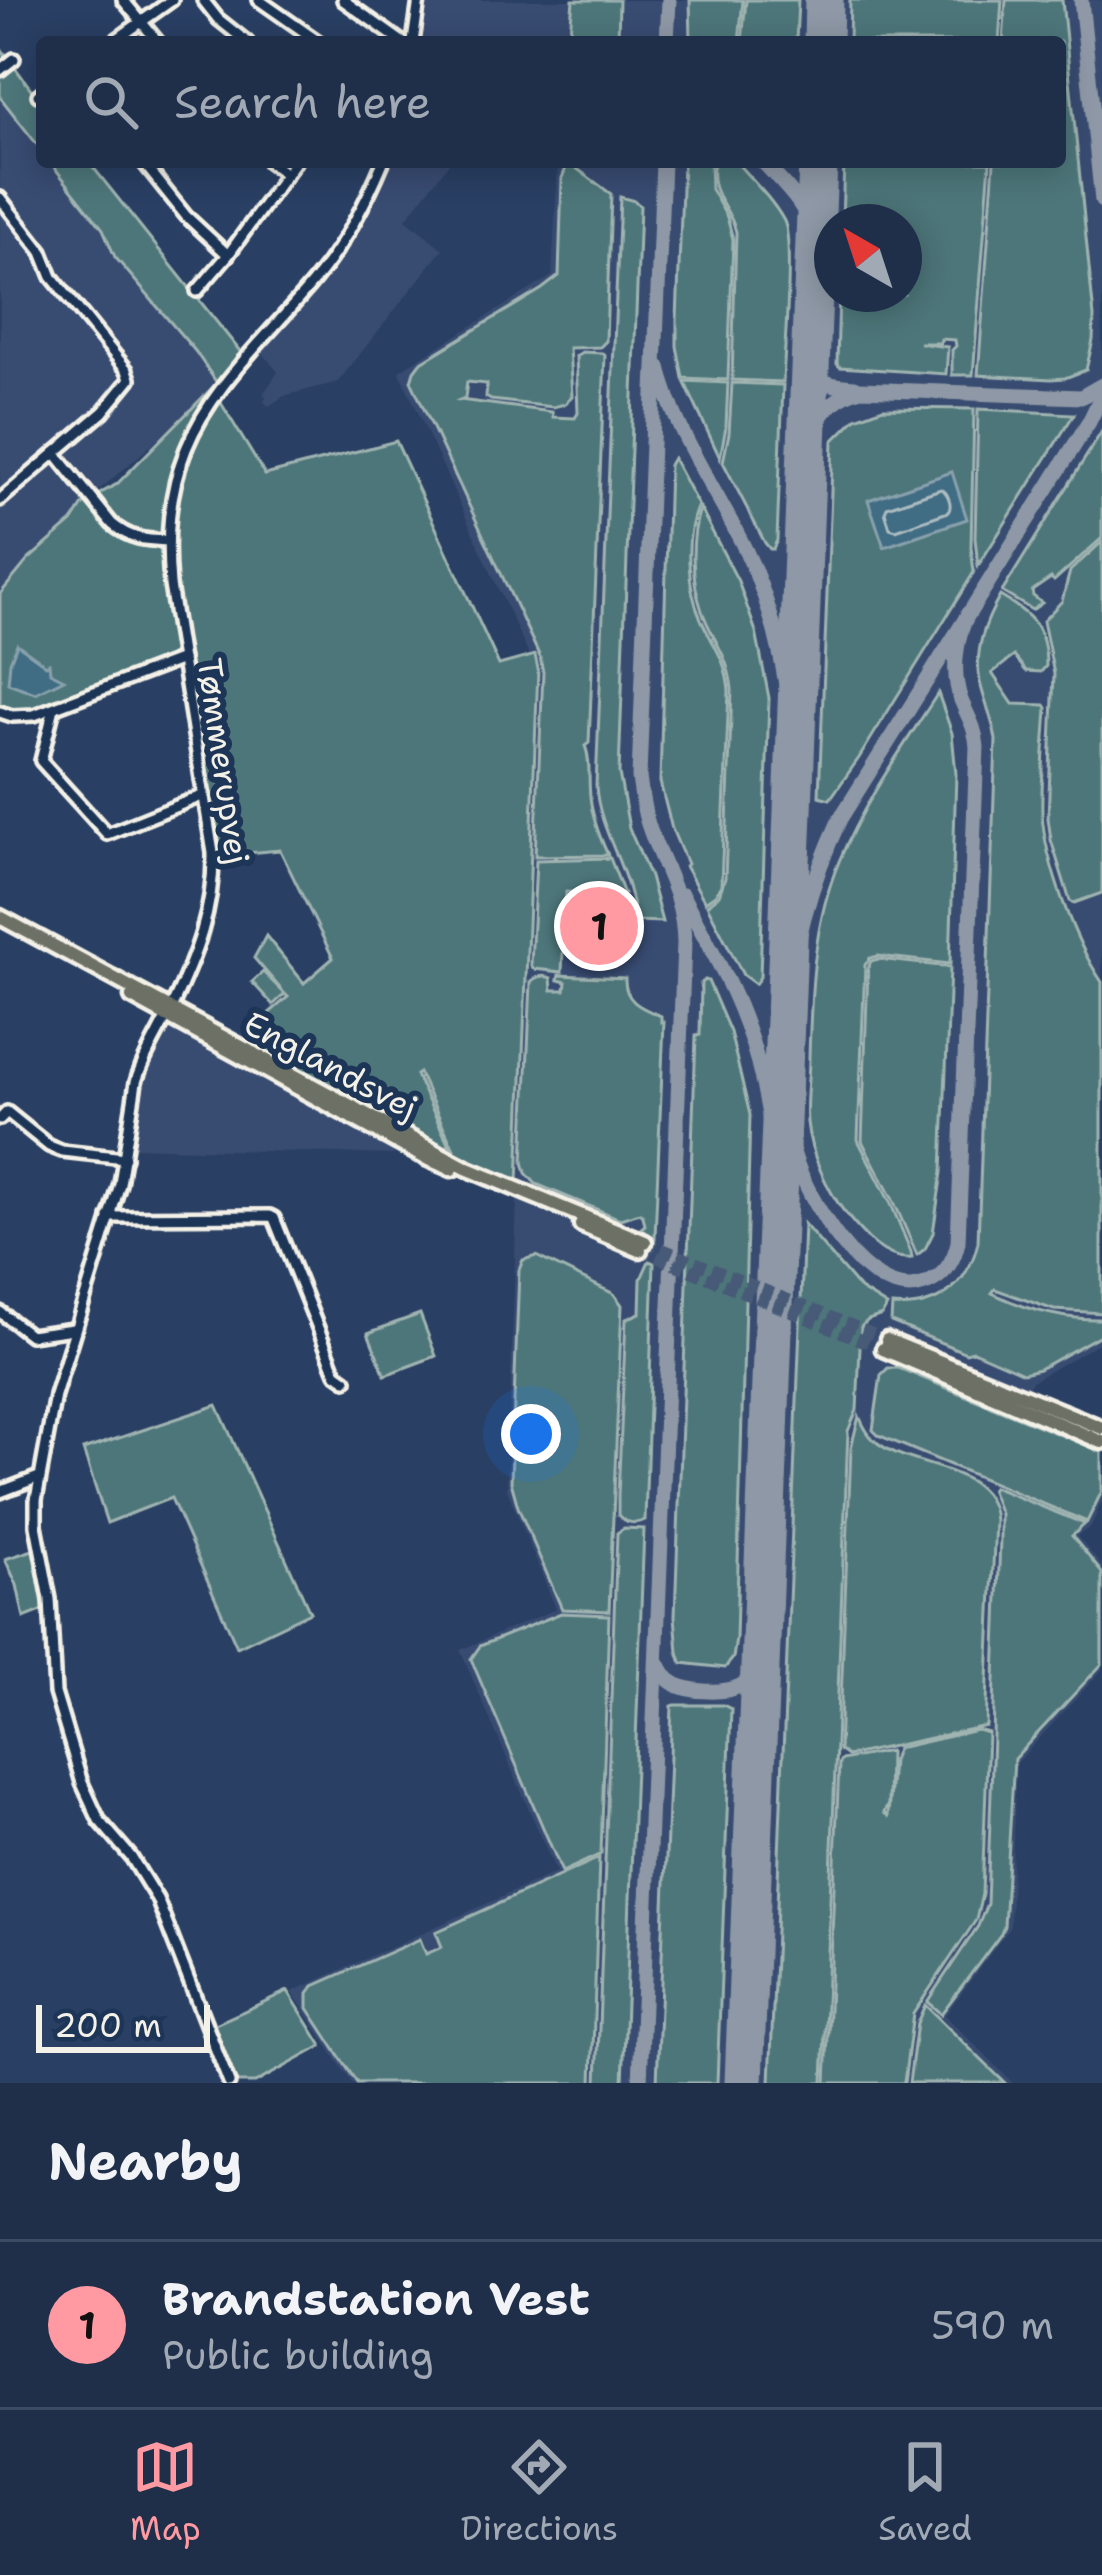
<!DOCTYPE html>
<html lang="en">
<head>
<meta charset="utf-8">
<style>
  :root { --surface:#1f2f4a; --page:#2c3b54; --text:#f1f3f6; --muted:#a1a9b5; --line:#3c4a62; --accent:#ff9aa2 }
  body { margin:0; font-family:"Shantell Sans",sans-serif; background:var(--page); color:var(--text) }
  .compass { position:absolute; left:814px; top:204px; width:108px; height:108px; border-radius:50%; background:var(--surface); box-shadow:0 6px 30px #0003; rotate:321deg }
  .scale { position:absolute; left:36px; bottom:30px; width:174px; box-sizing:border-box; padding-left:12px; border:6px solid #f4f1e8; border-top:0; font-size:33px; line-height:42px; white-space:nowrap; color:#f4f1e8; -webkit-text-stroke:9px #1d3557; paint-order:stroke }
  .you { position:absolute; left:531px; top:1434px; width:42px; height:42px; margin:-30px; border:9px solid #fff; border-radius:50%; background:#1a73e8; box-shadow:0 0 0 18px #1a73e833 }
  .badge { display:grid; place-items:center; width:78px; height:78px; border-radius:50%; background:var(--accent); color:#111; font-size:39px; font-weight:700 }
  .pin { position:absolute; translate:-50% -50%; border:6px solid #fff; box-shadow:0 3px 12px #0006 }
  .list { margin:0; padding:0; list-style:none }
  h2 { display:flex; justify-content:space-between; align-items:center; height:156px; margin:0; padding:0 48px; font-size:51px }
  h2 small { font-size:39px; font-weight:400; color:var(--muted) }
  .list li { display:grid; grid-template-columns:78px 1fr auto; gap:36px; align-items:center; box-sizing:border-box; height:168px; padding:0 48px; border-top:3px solid var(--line) }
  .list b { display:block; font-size:45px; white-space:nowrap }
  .list p { margin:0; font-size:39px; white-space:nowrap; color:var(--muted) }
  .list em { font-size:39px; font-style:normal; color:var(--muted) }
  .icon { flex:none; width:66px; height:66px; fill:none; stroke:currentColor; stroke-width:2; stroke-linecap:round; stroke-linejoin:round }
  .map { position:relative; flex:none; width:1102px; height:2083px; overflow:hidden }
  .search { position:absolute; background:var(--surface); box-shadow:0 6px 30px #0003; left:36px; right:36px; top:36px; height:132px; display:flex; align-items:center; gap:30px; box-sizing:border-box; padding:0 42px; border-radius:12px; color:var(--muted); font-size:45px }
  .sheet { height:324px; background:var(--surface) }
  nav { display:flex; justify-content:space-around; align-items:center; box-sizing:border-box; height:168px; border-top:3px solid var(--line); background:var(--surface); font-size:33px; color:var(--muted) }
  nav a { display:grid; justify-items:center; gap:6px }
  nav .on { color:var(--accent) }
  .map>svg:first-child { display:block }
  .built { fill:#374c71; fill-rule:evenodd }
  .green { fill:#4d767a; stroke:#a0b4b1; stroke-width:3 }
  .water { fill:#406c84; stroke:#88a1ac; stroke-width:3 }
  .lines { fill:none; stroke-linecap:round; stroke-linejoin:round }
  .shore { stroke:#acbcc0; stroke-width:3 }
  .taxiway { stroke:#8e98a6; stroke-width:15 }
  .runway { stroke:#8e98a6; stroke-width:39 }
  .major-tunnel { stroke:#475a77; stroke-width:12; stroke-dasharray:12 6; stroke-linecap:butt }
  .minor-casing { stroke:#f4f1e8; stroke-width:18 }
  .major-casing { stroke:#f4f1e8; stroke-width:21 }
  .minor { stroke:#1d3557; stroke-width:9 }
  .major { stroke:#6c7065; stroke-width:12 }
  .labels { text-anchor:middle; stroke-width:12; stroke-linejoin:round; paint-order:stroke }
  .street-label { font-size:33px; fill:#f4f1e8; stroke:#1d3557 }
</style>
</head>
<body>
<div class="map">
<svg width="1102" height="2083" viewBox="0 0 1102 2083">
  <rect width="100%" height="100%" fill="#293f63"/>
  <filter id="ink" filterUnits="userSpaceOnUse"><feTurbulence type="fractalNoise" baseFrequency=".00833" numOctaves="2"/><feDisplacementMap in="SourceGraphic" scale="24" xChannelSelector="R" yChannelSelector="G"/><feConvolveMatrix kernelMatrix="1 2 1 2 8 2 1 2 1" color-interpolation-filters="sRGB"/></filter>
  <g filter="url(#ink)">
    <g class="built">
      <path d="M426,0h676v1341l-71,41 -3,7 -142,-56 -13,10 3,13 226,92v53l-11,26 -14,9 25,30v104l-86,94 -6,163 -65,88 68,68h-661l-60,-91 264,-120 -96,-222 96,-41 -49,-119 28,-821 -136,-298 153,-95 6,-114h502v-120h-638zM832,222h72v72h-72z"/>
      <path d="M0,97l42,54v11h8l53,67 12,28 80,94 22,32 -13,17 -108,93 -24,31 -72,74z"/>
      <path d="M388,162h62l-44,57 37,30 -105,133 -54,14 -15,10 -5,-4 2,-6 -3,-2 15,-22 -17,-21 74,-85 23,-35z"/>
      <path d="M171,1028l62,31 161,90 -1,6 -260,-8 7,-65 14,-31z"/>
    </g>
    <g class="green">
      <path d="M573,0h46l-1,42h-49z"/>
      <path d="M690,0h53l-4,42h-48z"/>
      <path d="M746,0h52l-2,42h-54z"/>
      <path d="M850,0h152l-3,42h-150z"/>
      <path d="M1006,0h56l32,317 -1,23 -7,30 -21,8 -14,1 -73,-4 16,-213h66v-120h-57z"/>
      <path d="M0,47l42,57v47l-42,-54z"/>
      <path d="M50,162h39l154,193 -26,28 -22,-32 -80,-94 -12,-28z"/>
      <path d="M683,162h27l1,27 16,28 6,22 -5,141 -45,-2 -6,-32v-26z"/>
      <path d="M714,162h22c16,18 36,37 48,59 10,21 0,131 -1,161l-51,-2 4,-148c-7,-28 -29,-37 -22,-70z"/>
      <path d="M844,162h146l-17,213h-21v-25l4,-4 -1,-6 -14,-1 -1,4h-21l29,4 -2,27 -106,-7 -3,-3 2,-70h65v-72h-62z"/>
      <path d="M572,165l39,29 -5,147 -6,6 -31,1 3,48 -7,8 -12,3 -62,-7 -5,-3 1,-13 -20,-2 -2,16 -5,2 92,12 1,5 22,1 3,-5 -2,-57 6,-4 20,1 3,2 -16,388 -4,3c6,13 3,33 5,50 2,21 9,40 18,59l-73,1 8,-184 -3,-15 -129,-276 3,-10 6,-8 122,-74 17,-13 3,-98 4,-10z"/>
      <path d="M620,197l15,4 5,5 -21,567 10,55 21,49 12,45 -28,-1c-1,-48 -35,-87 -38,-135z"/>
      <path d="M684,381l44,2 -2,44 -6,31z"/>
      <path d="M732,383l51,2 -6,155 -4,9h-3l-5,-6 -42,-81 6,-29z"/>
      <path d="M212,388l53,87 131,-34 103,224 36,-10 3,14 -20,514 -61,-27 -38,-83 -3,2 35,74 -202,-105 9,-8 -6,-8 36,-31 -3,-3 -12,11 -21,-23 11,-10 21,21 -30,-35 12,-22 38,47 29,-25 -53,-108 -54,5 -11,-24 -27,-179 -137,53 -27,7 -24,-5v-113l28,-34 44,-38 13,-20 32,-18z"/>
      <path d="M883,408l91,1 -3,138 3,25 -115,186 -29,41 -11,-3 14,-355 23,-23z"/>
      <path d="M978,409l96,5 -96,152 -3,-28z"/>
      <path d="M1102,431v107l-48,43 -3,-3 -19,13 1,5 9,7 -10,7 -30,-18z"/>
      <path d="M673,458l25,47c-14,31 -11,83 3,114 12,27 25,39 28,71l-8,195 -6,10 -10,7 -20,-36 2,-2 -15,-35 -12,-47 9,-317z"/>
      <path d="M700,508l38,73 18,51 13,66 -9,279 -5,7 -12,-9 -36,-70 12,-10 6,-17 7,-189c-4,-35 -19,-48 -30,-78 -11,-32 -12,-72 -2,-103z"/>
      <path d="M1102,542v351l-28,10 -4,-2 -19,-61 -3,-22 6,-144 -11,-53 19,-20 8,-30z"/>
      <path d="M1000,596c31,18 46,31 46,70l-5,6 -15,-1 -12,-15 -22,17 21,31 32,1 2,3c-2,35 -6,70 -5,105 3,49 32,128 60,169v331l-48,-3 -59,-21 -3,4c35,17 71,27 110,26v15l-63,35 -16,4 -50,-22 -7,2 -75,-31 1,-16c45,4 76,-20 86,-64l18,-502c-3,-21 -12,-39 -16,-58 -6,-32 5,-60 20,-86z"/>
      <path d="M938,693l14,40 4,41 -6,190 -72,-8 -8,2 -5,7 -7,175 33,64 20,48 1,6c-27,3 -50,-24 -66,-44 -19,-24 -36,-61 -39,-92 -2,-21 2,-44 2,-65 2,-67 4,-135 31,-198 25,-59 64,-113 98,-166z"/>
      <path d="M610,858l14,36 -58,-2 -4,80 -28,-3 -3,-4 5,-105z"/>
      <path d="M878,959l72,8 -8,205 -9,61 -8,16 -8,6 -23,-53 -32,-61 6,-173 3,-7z"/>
      <path d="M559,975l66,3c-1,24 17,30 36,38v6h3l-9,216 -16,-8 6,-5 -2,-9 -3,-3 -20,6 -84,-35 -10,-11 -3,-11 8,-180c5,-6 13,-7 20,-4l1,12h13l1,-8 -8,-2z"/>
      <path d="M705,980l3,1 22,51 20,83 -14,524 -3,19 -8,10 -43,-5 -4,-11 -3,-36 21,-580 4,-1 1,-52z"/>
      <path d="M804,1224l56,65 27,17 -5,9 -14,5 -7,7 -4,83 -9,21 -25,652h-53z"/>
      <path d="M536,1256l78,38 8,11 -13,306 -47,-2 -44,-102 -7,-25 8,-212 4,-10z"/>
      <path d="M649,1261l5,2 -9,257c-9,5 -20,3 -27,-5v-20l8,-176 14,-6 1,-34z"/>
      <path d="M420,1314l16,42 -51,19 -17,-42z"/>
      <path d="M888,1368h11l203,84v39l-15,31 -209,-87 -5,-5 8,-55z"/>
      <path d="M217,1405l93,207 -73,35 -66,-149 -64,25 -24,-73z"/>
      <path d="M859,1416c4,9 8,18 15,24 35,31 116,22 121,80l-9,206 -139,30 -8,-6 12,-302z"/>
      <path d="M993,1487l92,37 -13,12 30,37v91l-88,95 -10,167 -3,8 -60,80 -14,-12 51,-76 9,-22 13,-366v-24l-9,-23z"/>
      <path d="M624,1528l20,1 -21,554h-26l20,-550z"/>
      <path d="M33,1550l11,60 -20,8 -7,-33 -12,-26z"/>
      <path d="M561,1613l48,2 -8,239 -39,18 -91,-213 9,-13z"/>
      <path d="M675,1705h48l8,4 -14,374h-60l15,-377z"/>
      <path d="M977,1730l11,3 -6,161 -6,26 -63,94 -9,69h-78l13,-320 2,-3 48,-9 -1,53 -4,9 4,3 4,-56 5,-12z"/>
      <path d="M599,1858l-7,225h-235l-49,-75v-14l6,-8 106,-47 6,15 16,-7 -6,-15z"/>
      <path d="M288,1991l34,55 -67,37h-21l-23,-57z"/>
      <path d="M925,2005l80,78h-96l8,-60z"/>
    </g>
    <g class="water">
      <path d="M952,472l15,47 -83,28 -16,-47z"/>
      <path d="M17,644l29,21 3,-2 1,9 14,7 -29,14 -27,-10 2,-21z"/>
    </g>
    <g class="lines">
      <path class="shore" d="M941,489c7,3 12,17 7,23l-52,18 -6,-2 -5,-16 2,-5z"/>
      <g class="taxiway">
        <path d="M1081,0l21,201"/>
        <path d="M667,42l2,-42"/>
        <path d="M763,162c21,23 44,43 52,74"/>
        <path d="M810,362c7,23 24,24 45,25"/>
        <path d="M659,367c15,65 57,122 86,182 33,68 44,139 50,214"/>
        <path d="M807,446c8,-29 24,-48 53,-57l221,8 21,-12"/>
        <path d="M682,895c22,41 46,82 62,125 23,59 30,121 34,183"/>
        <path d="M785,1023c7,-73 24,-138 55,-204l249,-397 13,-27"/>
        <path d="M783,1079c1,24 3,49 10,73 13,45 74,154 132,132 19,-7 29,-23 33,-42l19,-495c-1,-19 -9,-30 -16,-47 -10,-27 -5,-62 7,-87"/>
        <path d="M658,1663c4,7 5,11 11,17 15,13 54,14 71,6 10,-5 14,-14 20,-23"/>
        <path d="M640,2083l44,-1140c-1,-51 -21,-73 -36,-119 -5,-15 -7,-31 -9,-47l24,-615"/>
      </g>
      <g class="runway">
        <path d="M823,42l1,-42"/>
        <path d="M744,2083l74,-1921"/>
      </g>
      <g class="major-tunnel">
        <path d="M645,1242l242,98"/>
        <path d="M640,1250l243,99"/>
      </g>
      <g class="minor-casing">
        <g id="minor">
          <path d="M123,0l35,42"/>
          <path d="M203,0l15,19 29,23"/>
          <path d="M259,0l60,42"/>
          <path d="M343,0l59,42"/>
          <path d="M113,42l59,-42"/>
          <path d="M413,42l6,-42"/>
          <path d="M0,70l14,-11"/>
          <path d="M38,95l4,-3"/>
          <path d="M143,162l43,54 42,39"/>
          <path d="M269,162l17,12"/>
          <path d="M0,198l42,54 10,25 75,93 3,9 -27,33 -103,88"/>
          <path d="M197,291l31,-36 67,-93"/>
          <path d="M55,453l57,71c18,15 32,16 55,17"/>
          <path d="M54,708l-13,53 66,73 97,-39"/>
          <path d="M0,712l12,4 22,-1 148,-56"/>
          <path d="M0,1119l7,-7 42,34 13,5 63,7"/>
          <path d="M109,1217l161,-1 4,2 62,155 10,7"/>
          <path d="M0,1312l30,23 43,-6"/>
          <path d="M0,1492l39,-15"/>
          <path d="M229,2083l-72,-184 -26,-42 -32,-37 -17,-37 -27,-90 -5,-94 -14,-74v-25l19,-105 65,-211 16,-102c8,-27 24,-50 36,-76 24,-51 42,-96 41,-153l-43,-268c-4,-48 -2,-91 16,-136 26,-65 84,-114 128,-168 30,-36 51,-76 69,-119"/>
        </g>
      </g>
      <g class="major-casing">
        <g id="major">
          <path d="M0,917l466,251 179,74"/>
          <path d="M132,997l292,160 28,12"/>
          <path d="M581,1225l59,25"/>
          <path d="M887,1340l215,88"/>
          <path d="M883,1349l219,93"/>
        </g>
      </g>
      <use href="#minor" class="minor"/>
      <use href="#major" class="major"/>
    </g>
  </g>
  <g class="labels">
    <g class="street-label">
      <text transform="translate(224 761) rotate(82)" y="12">Tømmerupvej</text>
      <text transform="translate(331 1065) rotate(28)" y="12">Englandsvej</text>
    </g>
  </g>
</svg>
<svg class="compass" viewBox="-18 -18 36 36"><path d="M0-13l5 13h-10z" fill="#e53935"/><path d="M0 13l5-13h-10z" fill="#a1a9b5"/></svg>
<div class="scale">200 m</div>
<div class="you"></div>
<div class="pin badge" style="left:599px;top:926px">1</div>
<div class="search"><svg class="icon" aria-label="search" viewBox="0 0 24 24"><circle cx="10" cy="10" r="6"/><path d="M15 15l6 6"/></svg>Search here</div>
</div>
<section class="sheet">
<h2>Nearby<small></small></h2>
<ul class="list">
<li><span class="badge">1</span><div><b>Brandstation Vest</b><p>Public building</p></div><em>590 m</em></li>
</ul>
</section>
<nav>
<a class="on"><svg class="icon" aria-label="map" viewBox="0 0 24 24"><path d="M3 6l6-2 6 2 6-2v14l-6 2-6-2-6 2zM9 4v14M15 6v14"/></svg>Map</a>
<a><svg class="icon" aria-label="directions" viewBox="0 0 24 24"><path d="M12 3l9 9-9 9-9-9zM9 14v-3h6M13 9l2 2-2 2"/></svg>Directions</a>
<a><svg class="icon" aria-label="saved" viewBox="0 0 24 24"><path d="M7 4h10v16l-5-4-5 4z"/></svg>Saved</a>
</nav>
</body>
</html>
